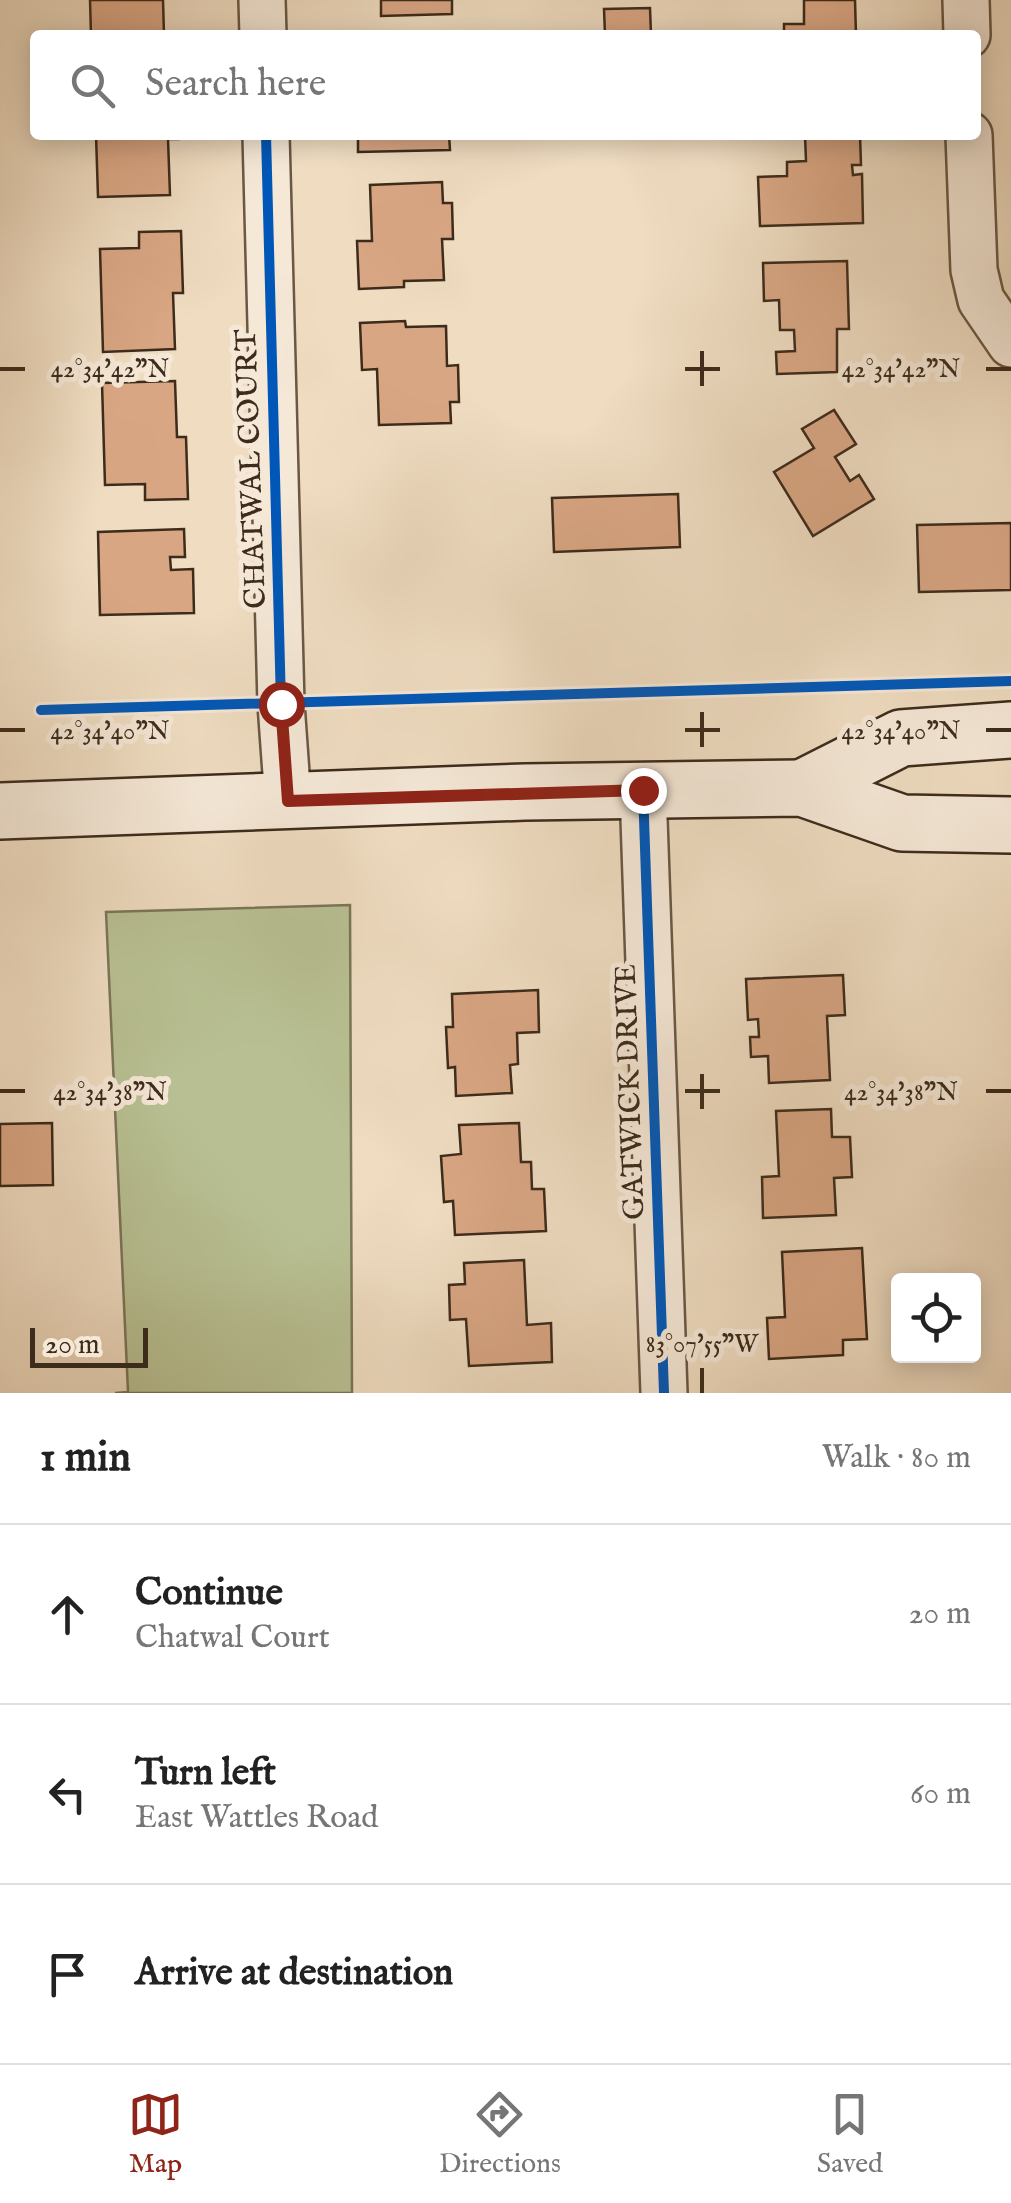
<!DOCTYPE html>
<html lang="en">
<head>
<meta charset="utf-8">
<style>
  :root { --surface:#fff; --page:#f2f2f2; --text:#222; --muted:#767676; --line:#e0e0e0; --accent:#8f2418 }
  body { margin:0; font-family:"IM FELL English",serif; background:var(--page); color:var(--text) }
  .controls { position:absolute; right:30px; bottom:30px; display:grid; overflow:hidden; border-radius:10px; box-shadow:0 5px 25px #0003 }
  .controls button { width:90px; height:90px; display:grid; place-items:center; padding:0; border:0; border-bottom:2px solid var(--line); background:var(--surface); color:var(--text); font:50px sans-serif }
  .scale { position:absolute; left:30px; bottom:25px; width:118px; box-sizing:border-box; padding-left:10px; border:5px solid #3d2b1b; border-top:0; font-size:28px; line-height:35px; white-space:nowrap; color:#3d2b1b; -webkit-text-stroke:8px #f5e8d7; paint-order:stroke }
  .stop { position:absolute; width:30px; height:30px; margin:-22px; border:8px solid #8f2418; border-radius:50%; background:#fff }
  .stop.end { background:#8f2418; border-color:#fff; box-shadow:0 2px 10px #0008 }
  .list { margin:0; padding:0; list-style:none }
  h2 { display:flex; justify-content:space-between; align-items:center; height:130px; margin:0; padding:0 40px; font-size:42px }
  h2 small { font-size:32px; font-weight:400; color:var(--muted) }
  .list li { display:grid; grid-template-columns:65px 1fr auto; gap:30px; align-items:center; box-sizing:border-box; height:180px; padding:0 40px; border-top:2px solid var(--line) }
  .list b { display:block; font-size:38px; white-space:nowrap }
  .list p { margin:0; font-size:32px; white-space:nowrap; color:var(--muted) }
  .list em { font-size:32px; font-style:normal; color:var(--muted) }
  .icon { flex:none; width:55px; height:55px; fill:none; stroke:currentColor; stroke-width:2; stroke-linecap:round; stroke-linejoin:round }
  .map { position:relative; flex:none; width:1011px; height:1393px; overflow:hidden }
  .search { position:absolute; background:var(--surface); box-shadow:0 5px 25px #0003; left:30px; right:30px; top:30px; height:110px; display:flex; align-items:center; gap:25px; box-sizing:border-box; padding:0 35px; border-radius:10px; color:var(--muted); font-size:38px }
  .sheet { height:670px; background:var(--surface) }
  nav { display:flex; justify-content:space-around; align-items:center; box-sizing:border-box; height:140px; border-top:2px solid var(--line); background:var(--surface); font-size:28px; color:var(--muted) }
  nav a { display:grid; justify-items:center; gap:5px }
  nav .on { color:var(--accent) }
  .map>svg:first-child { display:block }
  .green { fill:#b8c093; stroke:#7a7657; stroke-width:2.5 }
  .building { fill:#d9a684; stroke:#3d2b1b; stroke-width:2.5 }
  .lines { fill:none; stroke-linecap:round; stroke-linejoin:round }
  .minor-casing { stroke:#6a5744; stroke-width:50 }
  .secondary-casing { stroke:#3d2b1b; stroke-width:60 }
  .minor { stroke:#f5e8d7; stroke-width:45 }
  .secondary { stroke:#f5e8d7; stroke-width:55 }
  .cycleway-casing { stroke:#f5e8d7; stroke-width:16 }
  .cycleway { stroke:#0057b8; stroke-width:10 }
  .route { stroke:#8f2418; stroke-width:12 }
  .ticks { fill:none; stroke:#3d2b1b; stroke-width:4 }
  .labels { text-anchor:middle; stroke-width:10; stroke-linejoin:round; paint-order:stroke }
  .street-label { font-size:30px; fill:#3d2b1b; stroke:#f5e8d7 }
  .ticks-label { font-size:25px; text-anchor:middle; fill:#3d2b1b; stroke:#f5e8d7; stroke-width:10; stroke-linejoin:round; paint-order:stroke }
</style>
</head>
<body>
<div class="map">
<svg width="1011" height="1393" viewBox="0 0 1011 1393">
  <rect width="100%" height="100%" fill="#efdcc1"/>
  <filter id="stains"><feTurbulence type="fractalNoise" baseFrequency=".002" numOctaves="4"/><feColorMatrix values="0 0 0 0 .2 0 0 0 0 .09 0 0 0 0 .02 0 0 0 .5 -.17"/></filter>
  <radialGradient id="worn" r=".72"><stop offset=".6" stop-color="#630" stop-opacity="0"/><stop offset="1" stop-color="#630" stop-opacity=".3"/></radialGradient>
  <path class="green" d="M350,905l2,488h-237l13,-1 -22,-480z"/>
  <g class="building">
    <path d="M90,0h73l1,35h-73z"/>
    <path d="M381,0h71v14l-71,2z"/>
    <path d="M804,0h51l1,35h-72v-11h20z"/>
    <path d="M650,8l1,27h-46l-1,-26z"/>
    <path d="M96,135h81l1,4h-10l2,56 -72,2z"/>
    <path d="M358,135h91l1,15 -92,2z"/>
    <path d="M805,135h55l1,30h-9l1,10 9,-1 1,49 -103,3 -2,-49 29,-1v-14l19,-1z"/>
    <path d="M442,182l1,21h9l1,36h-11l2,41 -40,1v6l-45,2 -2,-48h15l-2,-56z"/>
    <path d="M181,231l2,62h-10l2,56 -72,3 -3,-103 39,-1v-16z"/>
    <path d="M847,261l2,68h-12v43l-60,2 -1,-22 19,-1 -1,-21h-14l-1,-30 -15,1 -1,-38z"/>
    <path d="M405,321l1,6 40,-1 1,40 11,-1 1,37h-9l1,21 -72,2 -2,-56 -15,1 -2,-47z"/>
    <path d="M175,381l2,56h9l2,62 -43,1v-16l-40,1 -3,-102z"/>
    <path d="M834,410l22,34 -21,13 15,24 9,-6 15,24 -61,37 -39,-64 40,-24 -12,-19z"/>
    <path d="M678,494l2,53 -126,5 -2,-54z"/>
    <path d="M1011,523v67l-92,2 -2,-67z"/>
    <path d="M184,529l1,28h-15l1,13 22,-1 1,44 -94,2 -2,-83z"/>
    <path d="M843,975l2,40 -18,1 3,64 -61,3 -1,-27 -17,1 -1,-20h9l-1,-18 -10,1 -2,-41z"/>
    <path d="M538,990l1,42 -22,1 1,31 -8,1 2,28 -56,3 -1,-29 -7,1 -2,-41h7l-1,-33z"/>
    <path d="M831,1109l1,28h18l2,40 -18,1 2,37 -73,3 -1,-41 17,-1 -3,-65z"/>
    <path d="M52,1123l1,62 -53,1v-62z"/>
    <path d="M519,1123l2,39h10l1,27h12l2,42 -91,4 -2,-34 -9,1 -3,-46 20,-2 -2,-29z"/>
    <path d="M862,1248l5,91 -24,1v15l-74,4 -2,-41 18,-1 -3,-65z"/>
    <path d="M524,1260l3,65 24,-2 1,39 -83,4 -3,-47 -16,1 -1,-35 16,-1 -1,-21z"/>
  </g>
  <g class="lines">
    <g class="minor-casing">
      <g id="minor">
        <path d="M262,0l1,35"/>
        <path d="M966,0l1,35"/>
        <path d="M266,135l15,569 7,97"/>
        <path d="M969,135l5,135 7,30 30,44"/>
        <path d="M643,790l21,603"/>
      </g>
    </g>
    <g class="secondary-casing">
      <g id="secondary">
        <path d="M802,788l99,-50 110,-8"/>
        <path d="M0,811l525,-19 277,-4 100,35 109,2"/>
      </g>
    </g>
    <use href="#minor" class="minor"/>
    <use href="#secondary" class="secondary"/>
    <g class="cycleway-casing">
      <g id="cycleway">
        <path d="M266,135l15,569 7,97"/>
        <path d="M41,710l970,-29"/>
        <path d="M643,790l21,603"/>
      </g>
    </g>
    <use href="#cycleway" class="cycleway"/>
  </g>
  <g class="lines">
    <path class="route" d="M281,704l7,97 355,-11"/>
  </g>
  <path class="ticks" d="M702,351v35M0,369h25M685,369h35M986,369h25M702,712v35M0,730h25M685,730h35M986,730h25M702,1074v35M0,1091h25M685,1091h35M986,1091h25M702,1368v25"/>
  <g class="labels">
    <g class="street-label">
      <text transform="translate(250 469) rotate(-92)" y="10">CHATWAL COURT</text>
      <text transform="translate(629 1092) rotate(-92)" y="10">GATWICK DRIVE</text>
    </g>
  </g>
  <g class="ticks-label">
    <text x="110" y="377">42°34'42"N</text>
    <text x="901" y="377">42°34'42"N</text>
    <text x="110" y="739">42°34'40"N</text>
    <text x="901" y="739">42°34'40"N</text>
    <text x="110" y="1100">42°34'38"N</text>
    <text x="901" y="1100">42°34'38"N</text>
    <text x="702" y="1352">83°07'55"W</text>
  </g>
  <rect width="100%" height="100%" filter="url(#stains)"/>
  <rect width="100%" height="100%" fill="url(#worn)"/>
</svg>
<div class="controls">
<button><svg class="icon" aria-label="locate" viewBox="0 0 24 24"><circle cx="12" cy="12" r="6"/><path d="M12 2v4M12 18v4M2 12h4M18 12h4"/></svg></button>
</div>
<div class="scale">20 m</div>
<div class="stop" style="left:281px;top:704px"></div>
<div class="stop end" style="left:643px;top:790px"></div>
<div class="search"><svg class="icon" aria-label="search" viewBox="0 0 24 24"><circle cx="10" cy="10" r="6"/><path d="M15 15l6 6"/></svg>Search here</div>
</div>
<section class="sheet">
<h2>1 min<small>Walk · 80 m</small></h2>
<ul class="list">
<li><svg class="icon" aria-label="ahead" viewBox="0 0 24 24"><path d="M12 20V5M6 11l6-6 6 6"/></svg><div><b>Continue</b><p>Chatwal Court</p></div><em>20 m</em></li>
<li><svg class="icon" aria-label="left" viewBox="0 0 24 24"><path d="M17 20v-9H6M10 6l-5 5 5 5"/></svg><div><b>Turn left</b><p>East Wattles Road</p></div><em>60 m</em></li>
<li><svg class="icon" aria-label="arrive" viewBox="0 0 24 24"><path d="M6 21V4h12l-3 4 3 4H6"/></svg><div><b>Arrive at destination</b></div></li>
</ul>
</section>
<nav>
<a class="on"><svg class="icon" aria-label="map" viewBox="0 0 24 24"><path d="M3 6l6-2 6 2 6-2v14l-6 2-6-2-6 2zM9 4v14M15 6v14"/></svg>Map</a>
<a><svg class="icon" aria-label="directions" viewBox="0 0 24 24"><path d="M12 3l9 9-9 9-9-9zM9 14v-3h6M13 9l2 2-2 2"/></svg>Directions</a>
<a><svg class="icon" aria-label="saved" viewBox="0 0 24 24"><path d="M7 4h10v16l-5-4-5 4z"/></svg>Saved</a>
</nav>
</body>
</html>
